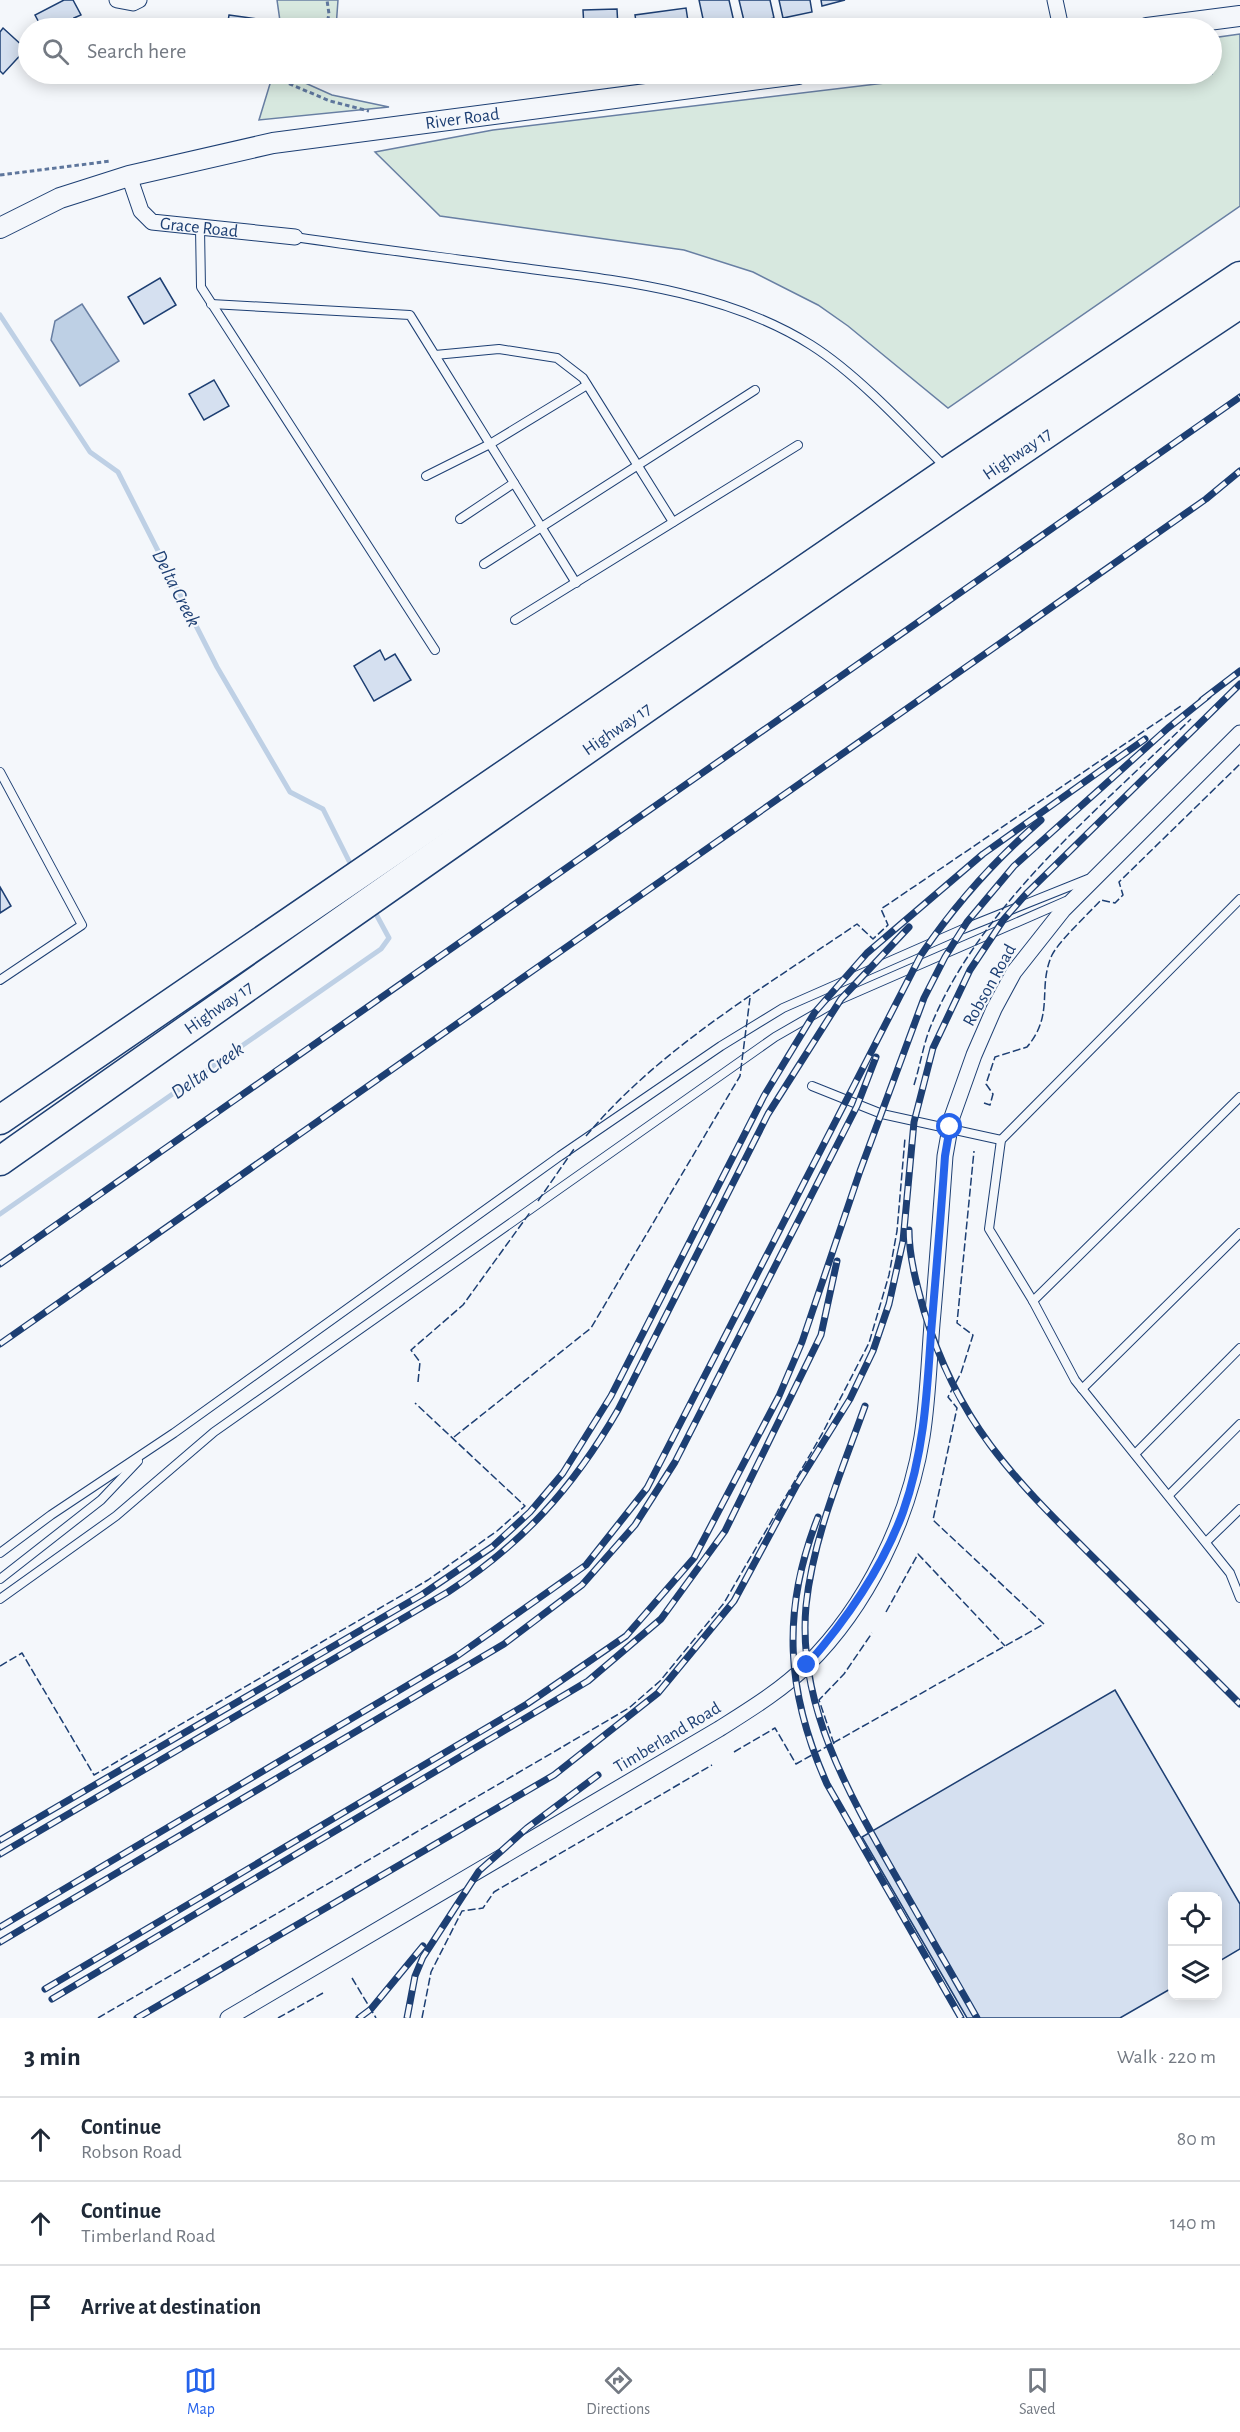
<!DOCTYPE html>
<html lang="en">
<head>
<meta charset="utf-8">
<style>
  :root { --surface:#fff; --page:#f6f6f7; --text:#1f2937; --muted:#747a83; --line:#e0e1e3; --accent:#2563eb }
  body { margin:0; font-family:"Alegreya Sans",sans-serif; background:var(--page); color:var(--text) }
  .controls { position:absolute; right:18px; bottom:18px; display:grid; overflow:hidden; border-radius:12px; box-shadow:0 3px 15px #0003 }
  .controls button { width:54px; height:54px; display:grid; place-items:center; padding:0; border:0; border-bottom:2px solid var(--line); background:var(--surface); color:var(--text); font:30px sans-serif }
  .stop { position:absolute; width:18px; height:18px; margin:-14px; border:4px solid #2563eb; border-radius:50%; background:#fff }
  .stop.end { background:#2563eb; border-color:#fff; box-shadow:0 2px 6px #0008 }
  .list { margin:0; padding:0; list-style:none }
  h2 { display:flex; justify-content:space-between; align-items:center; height:78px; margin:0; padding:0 24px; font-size:26px }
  h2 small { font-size:20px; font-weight:400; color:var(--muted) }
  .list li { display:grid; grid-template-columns:39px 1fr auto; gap:18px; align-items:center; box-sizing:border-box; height:84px; padding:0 24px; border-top:2px solid var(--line) }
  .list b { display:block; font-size:22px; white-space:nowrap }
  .list p { margin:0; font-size:20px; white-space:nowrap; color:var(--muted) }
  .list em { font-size:20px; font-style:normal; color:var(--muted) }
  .icon { flex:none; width:33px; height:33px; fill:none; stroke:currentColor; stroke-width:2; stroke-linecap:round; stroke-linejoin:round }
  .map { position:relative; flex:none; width:1240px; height:2018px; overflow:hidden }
  .search { position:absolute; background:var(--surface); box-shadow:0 3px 15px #0003; left:18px; right:18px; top:18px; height:66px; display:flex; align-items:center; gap:15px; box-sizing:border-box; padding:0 21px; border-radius:33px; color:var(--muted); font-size:22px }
  .sheet { height:330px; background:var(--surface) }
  nav { display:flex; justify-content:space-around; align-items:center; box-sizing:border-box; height:84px; border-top:2px solid var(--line); background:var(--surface); font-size:16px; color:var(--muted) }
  nav a { display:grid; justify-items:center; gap:3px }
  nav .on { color:var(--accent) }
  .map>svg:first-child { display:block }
  .green { fill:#d7e8df; stroke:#687fa3; stroke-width:1.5 }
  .water { fill:#bed0e5; stroke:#687fa3; stroke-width:1.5 }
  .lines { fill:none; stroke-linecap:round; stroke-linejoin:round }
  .stream { stroke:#bed0e5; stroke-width:5 }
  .building { fill:#d5e0f0; stroke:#1d3f73; stroke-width:1.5 }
  .service-casing { stroke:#1d3f73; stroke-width:10 }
  .minor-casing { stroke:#1d3f73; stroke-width:17 }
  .tertiary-casing { stroke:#1d3f73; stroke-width:22 }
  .motorway-casing { stroke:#1d3f73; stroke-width:31 }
  .path { stroke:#5e769c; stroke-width:3; stroke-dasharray:4.5 3; stroke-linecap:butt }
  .service { stroke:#f4f7fb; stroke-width:8 }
  .minor { stroke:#f4f7fb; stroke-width:15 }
  .tertiary { stroke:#f4f7fb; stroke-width:20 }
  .motorway { stroke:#f4f7fb; stroke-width:28 }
  .rail-casing { stroke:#1d3f73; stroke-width:7 }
  .rail { stroke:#f4f7fb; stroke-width:4.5; stroke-dasharray:14; stroke-linecap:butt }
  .fence { stroke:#1d3f73; stroke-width:1.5; stroke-dasharray:8 3; stroke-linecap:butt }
  .route { stroke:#2563eb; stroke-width:8 }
  .labels { text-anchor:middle; stroke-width:4.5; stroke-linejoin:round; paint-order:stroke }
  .street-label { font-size:18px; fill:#1d3f73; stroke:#f4f7fb }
  .water-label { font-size:20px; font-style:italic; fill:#1d3f73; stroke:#f4f7fb }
</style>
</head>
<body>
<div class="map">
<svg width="1240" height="2018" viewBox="0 0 1240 2018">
  <rect width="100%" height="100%" fill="#f4f7fb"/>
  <g class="green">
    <path d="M277,0h61l-2,28h-55z"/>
    <path d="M1240,34v172l-292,202 -100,-82 -30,-21 -65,-33 -69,-22 -244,-34 -65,-64 118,-22 467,-56h252v-36z"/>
    <path d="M273,74h25l-4,4 38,17 57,12 -130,13z"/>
  </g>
  <path class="water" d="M82,304l37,57 -39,25 -29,-46 4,-19z"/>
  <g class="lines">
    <g class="stream">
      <path d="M0,315l90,137 28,20 99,195 73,125 33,17 26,52"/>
      <path d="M0,1214l381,-265 8,-11 -13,-24"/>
    </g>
  </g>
  <g class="building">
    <path d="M64,0h9l8,15 -7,3 5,10h-37l-7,-13z"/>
    <path d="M699,0h30l5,22 -29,6z"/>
    <path d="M739,0h31l4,18 -29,7z"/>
    <path d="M779,0h31l2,12 -29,6z"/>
    <path d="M821,0h24l-23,6z"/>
    <path d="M686,8l3,20h-52l-2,-13z"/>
    <path d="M617,9l1,19h-34l-1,-18z"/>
    <path d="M229,15l42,6 -1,7h-43z"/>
    <rect x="529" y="22" width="39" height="6"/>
    <path d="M183,25l26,3h-27z"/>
    <path d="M3,28l23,21 -23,25 -3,-3v-39z"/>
    <path d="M336,74h53l-1,5z"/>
    <path d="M160,278l16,27 -32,19 -16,-27z"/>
    <path d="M214,380l15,26 -25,14 -15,-26z"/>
    <path d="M380,650l5,10 10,-6 16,26 -37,21 -20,-35z"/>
    <path d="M0,887l11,19 -11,7z"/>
    <path d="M1115,1690l125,214v45l-22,13v-66h-46v92l-52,30h-153l-105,-181z"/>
  </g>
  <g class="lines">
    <g class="service-casing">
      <g id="service">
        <path d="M200,228l1,59 234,363"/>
        <path d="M295,237c73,11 147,20 220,30 99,13 209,23 296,78 46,29 96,83 134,122"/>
        <path d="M211,304l199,11 166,268"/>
        <path d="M435,355l64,-6 58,9 26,20 90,144"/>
        <path d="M426,476l64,-32 97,-59"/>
        <path d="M460,519l54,-36"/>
        <path d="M484,564l271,-174"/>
        <path d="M515,620l283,-175"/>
        <path d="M0,772l82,153 -82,55"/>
        <path d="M1240,899l-239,241 -12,89 44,72 42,79 155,193 10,25"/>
        <path d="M812,1086l70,28 119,26"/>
        <path d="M1033,1301l207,-204"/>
        <path d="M1082,1389l158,-156"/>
        <path d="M1135,1454l105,-106"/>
        <path d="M1169,1495l71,-71"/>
        <path d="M1206,1542l34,-33"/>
        <path d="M0,1553l51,-38 123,-82 386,-277 161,-110 62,-38 180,-79 125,-50"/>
        <path d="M0,1579l101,-79 37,-39"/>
        <path d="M0,1599l116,-83 98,-84 561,-395 66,-38 225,-98"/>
      </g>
    </g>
    <g class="minor-casing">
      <g id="minor">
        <path d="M117,0l16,3 6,-3"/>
        <path d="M1055,0l6,28"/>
        <path id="s1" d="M129,176l12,35 11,11 143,15"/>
        <path d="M228,2018l491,-289c30,-19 63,-39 88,-64 60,-59 102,-146 115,-228 6,-38 7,-76 10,-113 5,-56 9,-112 13,-168l7,-39 22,-62 20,-46 20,-37 49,-62 177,-177"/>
      </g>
    </g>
    <g class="tertiary-casing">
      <g id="tertiary">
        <path d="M1147,28l93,-12"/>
        <path id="s2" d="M0,228l60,-30 69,-22 144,-33 525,-69"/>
      </g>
    </g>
    <g class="motorway-casing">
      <g id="motorway">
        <path d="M0,1120l954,-653 286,-191"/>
        <path id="s3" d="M0,1161c411,-289 821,-579 1240,-857"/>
      </g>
    </g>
    <g class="path">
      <path d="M326,28l3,-14 -2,-14"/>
      <path d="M292,74l-7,8 45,19 39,10"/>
      <path d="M0,175l111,-14"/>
    </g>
    <use href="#service" class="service"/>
    <use href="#minor" class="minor"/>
    <use href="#tertiary" class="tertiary"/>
    <use href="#motorway" class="motorway"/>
    <g class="rail-casing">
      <g id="rail">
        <path d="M1202,700l38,-29"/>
        <path d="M909,1230c0,27 8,56 15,81 36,119 96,173 181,258 45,45 90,90 135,135"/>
        <path d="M0,1264l1240,-867"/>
        <path d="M0,1344l1206,-845 34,-28"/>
        <path d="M865,1406c-23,64 -52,131 -59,200 -9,100 44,190 92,274 26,46 53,92 79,138"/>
        <path d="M818,1517c-37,94 -32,175 9,267l134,234"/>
        <path d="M0,1840l423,-246 69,-47 38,-35 33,-39 48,-77 153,-300 51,-84 52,-59 116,-99 162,-115"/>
        <path d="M0,1854l448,-262c75,-49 125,-104 170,-182l150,-296 73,-115 68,-72"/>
        <path d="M0,1927l457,-271 129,-91 61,-77 274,-533c35,-52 73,-94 120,-135"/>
        <path d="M0,1942l504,-298 78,-59 53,-60 40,-63 182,-356 19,-49"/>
        <path d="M45,1989l482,-285 99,-68 68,-78 85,-162 23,-54 58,-171 64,-173 21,-41 22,-35 47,-56 154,-138 40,-32"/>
        <path d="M52,1999l536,-318 73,-62 64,-88 96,-196 16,-74"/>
        <path d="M137,2018l417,-243 104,-82 76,-92 62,-115 54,-87 23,-48 16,-47 14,-63 11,-119 19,-74 37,-78 34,-51 22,-25 214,-210"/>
        <path d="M359,2018l12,-9 52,-63"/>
        <path d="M407,2018l8,-42 8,-19 56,-86 48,-43 71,-53"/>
      </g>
    </g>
    <use href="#rail" class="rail"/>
    <g class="fence">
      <path d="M914,1085c6,-19 9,-39 16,-57 49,-122 169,-219 261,-309"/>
      <path d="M984,1103l6,2 3,-11 -7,-10 9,-27 32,-10c28,-33 10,-59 25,-92 7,-14 37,-42 49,-55l14,3 8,-8 -4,-13 121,-118"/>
      <path d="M586,1136c75,-89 176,-147 271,-212l16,15 15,-14 -7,-16 300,-203"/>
      <path d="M538,1201l36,-52"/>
      <path d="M418,1382l2,-20 -9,-12 52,-45 68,-94"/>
      <path d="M454,1437l137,-109 149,-252 10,-78"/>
      <path d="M886,1612l32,-58 87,92"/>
      <path d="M0,1666l22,-13 72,122 334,-195 69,-49 28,-25 -110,-103"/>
      <path d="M834,1744l-15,-44 25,-26 28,-41"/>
      <path d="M734,1752l41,-24 21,36 248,-140 -111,-104 24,-112 -9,-11 13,-24 12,-38 -16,-12 17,-172"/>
      <path d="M352,1978l24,40"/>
      <path d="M98,2018l531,-310 31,-27 64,-78 98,-169 47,-91 20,-68 8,-44 8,-93"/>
      <path d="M278,2018l45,-25"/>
      <path d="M422,2018l9,-46 31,-61 21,-3 11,-16 218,-127"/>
    </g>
  </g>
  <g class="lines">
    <path class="route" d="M807,1665c40,-46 75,-96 96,-153 21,-59 24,-118 28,-179 5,-59 10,-118 14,-177l5,-29"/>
  </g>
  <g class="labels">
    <g class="street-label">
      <text dy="6" stroke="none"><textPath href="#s2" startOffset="478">River Road</textPath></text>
      <text dy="6" stroke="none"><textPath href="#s1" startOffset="100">Grace Road</textPath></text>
      <text dy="6" stroke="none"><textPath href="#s3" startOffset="1239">Highway 17</textPath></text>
      <text dy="6" stroke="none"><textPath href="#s3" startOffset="753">Highway 17</textPath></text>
      <text transform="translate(989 985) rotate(-61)" y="6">Robson Road</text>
      <text dy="6" stroke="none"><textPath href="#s3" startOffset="267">Highway 17</textPath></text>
      <text transform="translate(667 1737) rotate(-31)" y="6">Timberland Road</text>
    </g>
    <g class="water-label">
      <text transform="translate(177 588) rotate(63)" y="7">Delta Creek</text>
      <text transform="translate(207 1070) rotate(-35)" y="7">Delta Creek</text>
    </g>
  </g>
</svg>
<div class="controls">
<button><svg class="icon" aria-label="locate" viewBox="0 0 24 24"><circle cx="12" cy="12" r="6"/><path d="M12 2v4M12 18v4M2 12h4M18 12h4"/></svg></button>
<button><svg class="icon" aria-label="layers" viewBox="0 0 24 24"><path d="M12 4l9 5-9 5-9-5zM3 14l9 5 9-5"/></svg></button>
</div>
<div class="stop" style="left:950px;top:1127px"></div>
<div class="stop end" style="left:807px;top:1665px"></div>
<div class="search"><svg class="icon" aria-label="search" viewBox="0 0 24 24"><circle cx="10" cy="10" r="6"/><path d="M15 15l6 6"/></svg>Search here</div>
</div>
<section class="sheet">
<h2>3 min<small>Walk · 220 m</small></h2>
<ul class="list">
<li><svg class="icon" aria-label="ahead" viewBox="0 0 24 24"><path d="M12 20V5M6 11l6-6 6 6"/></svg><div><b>Continue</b><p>Robson Road</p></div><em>80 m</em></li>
<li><svg class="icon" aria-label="ahead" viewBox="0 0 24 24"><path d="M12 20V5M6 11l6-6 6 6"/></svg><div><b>Continue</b><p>Timberland Road</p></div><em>140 m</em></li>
<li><svg class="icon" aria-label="arrive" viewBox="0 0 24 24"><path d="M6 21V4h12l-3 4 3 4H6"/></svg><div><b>Arrive at destination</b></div></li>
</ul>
</section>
<nav>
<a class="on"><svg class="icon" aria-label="map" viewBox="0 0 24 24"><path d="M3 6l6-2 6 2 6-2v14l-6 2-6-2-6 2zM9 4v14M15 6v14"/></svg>Map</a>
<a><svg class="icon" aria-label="directions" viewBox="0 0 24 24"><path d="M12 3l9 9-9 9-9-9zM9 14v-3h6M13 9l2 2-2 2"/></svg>Directions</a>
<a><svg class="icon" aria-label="saved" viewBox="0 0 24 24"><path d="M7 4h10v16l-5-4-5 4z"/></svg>Saved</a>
</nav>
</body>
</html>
